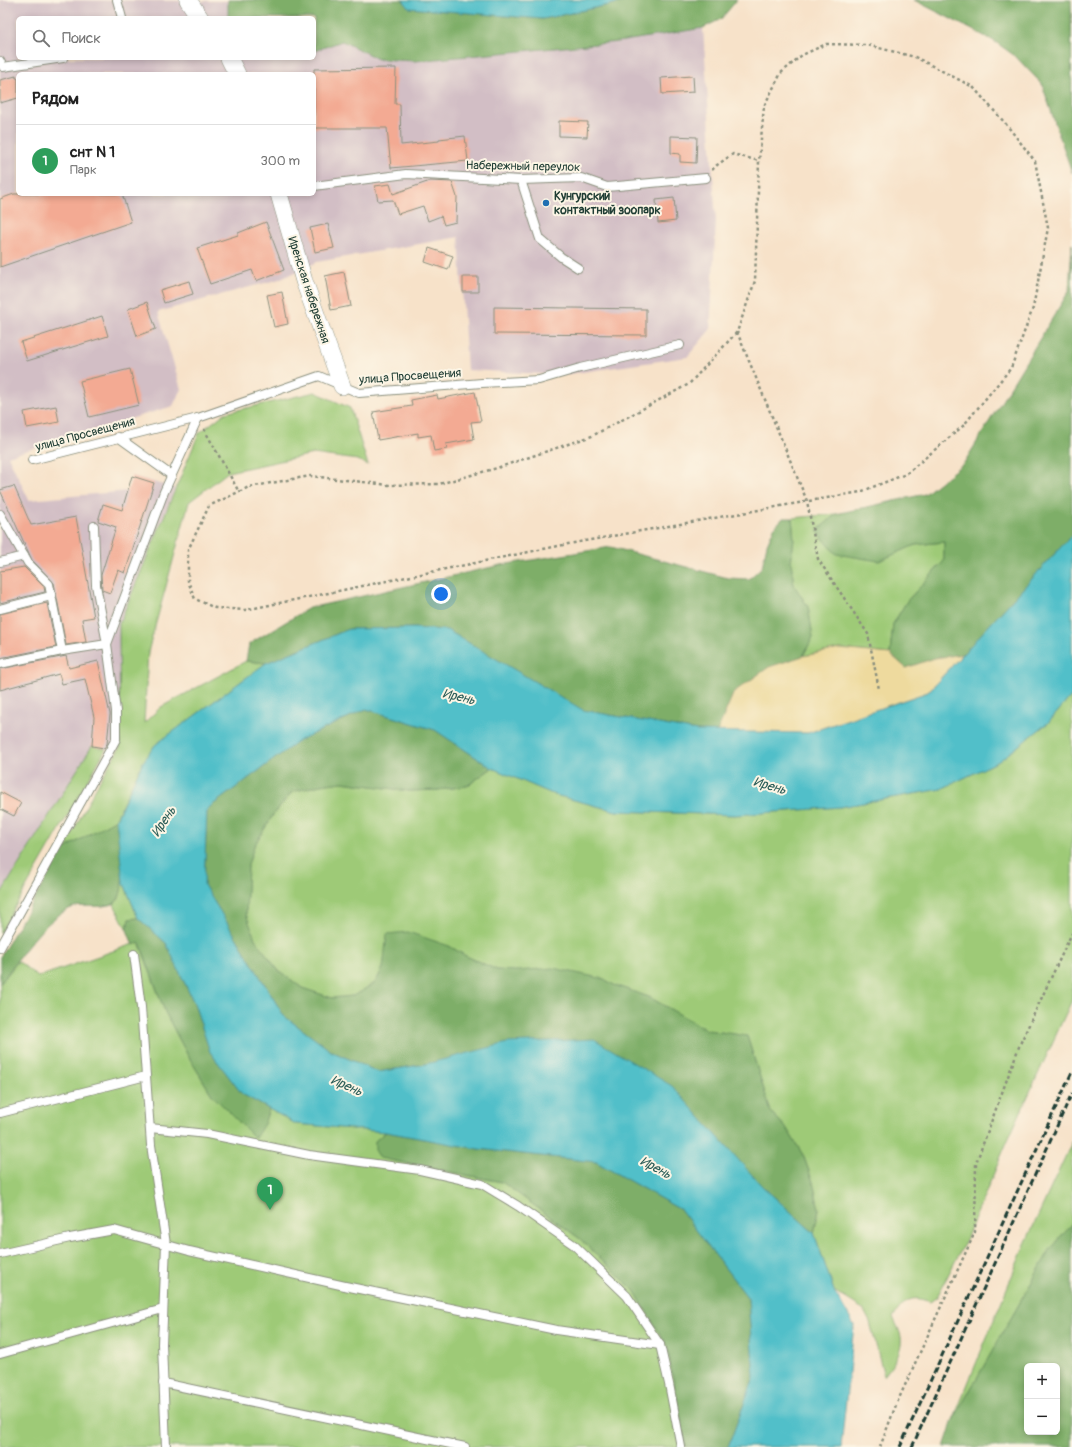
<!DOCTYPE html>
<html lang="ru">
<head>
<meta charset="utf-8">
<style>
  :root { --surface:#fff; --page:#f2f2f2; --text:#222; --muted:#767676; --line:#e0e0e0; --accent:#1f6fb2 }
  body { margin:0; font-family:Pangolin,sans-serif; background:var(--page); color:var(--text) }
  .controls { position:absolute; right:12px; bottom:12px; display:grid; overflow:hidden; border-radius:6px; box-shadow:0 2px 6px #0003 }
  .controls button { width:36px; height:36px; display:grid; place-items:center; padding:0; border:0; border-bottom:1px solid var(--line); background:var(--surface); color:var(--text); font:20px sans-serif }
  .you { position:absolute; left:441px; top:594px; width:14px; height:14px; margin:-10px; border:3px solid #fff; border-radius:50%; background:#1a73e8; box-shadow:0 0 0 6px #1a73e833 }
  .badge { display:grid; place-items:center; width:26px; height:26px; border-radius:50%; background:var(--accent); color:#fff; font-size:13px; font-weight:700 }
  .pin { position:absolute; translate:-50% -33px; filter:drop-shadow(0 1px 2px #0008) }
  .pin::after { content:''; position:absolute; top:21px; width:14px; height:12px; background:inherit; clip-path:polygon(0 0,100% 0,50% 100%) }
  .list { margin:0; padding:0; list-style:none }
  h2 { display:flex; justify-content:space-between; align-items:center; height:52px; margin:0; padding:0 16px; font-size:17px }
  h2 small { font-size:13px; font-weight:400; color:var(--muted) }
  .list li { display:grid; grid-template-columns:26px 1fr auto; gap:12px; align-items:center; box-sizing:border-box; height:72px; padding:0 16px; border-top:1px solid var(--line) }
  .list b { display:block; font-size:15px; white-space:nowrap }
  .list p { margin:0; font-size:13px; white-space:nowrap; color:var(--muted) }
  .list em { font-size:13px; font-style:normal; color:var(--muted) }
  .icon { flex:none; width:22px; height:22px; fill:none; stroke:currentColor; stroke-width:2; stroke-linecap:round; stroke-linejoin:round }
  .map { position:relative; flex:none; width:1072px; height:1447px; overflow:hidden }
  .search { position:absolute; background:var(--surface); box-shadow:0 2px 6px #0003; left:16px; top:16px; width:300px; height:44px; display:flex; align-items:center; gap:10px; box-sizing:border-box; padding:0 14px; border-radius:6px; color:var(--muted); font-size:15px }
  .panel { position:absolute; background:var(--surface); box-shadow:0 2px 6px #0003; left:16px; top:72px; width:300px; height:124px; border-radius:6px }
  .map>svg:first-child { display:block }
  .industrial { fill:#d2bec5; fill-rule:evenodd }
  .green { fill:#9eca77; stroke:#5e8456 }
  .forest { fill:#7eae68; stroke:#4e764e; fill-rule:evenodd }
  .sand { fill:#eeda9e; stroke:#868c69 }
  .water { fill:#51bfc9; stroke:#387e7e }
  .building { fill:#f3aa93 }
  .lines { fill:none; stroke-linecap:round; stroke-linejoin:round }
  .service-casing { stroke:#8b907e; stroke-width:10 }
  .minor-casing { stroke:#8b907e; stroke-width:18 }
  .path { stroke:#8b907e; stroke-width:2.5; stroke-dasharray:3 3; stroke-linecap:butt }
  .service { stroke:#fff; stroke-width:8 }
  .minor { stroke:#fff; stroke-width:17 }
  .rail { stroke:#1f3d34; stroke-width:3; stroke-dasharray:6 3; stroke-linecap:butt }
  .poi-dot { fill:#1f6fb2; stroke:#fcf5e5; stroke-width:1.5 }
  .labels { text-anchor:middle; stroke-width:4; stroke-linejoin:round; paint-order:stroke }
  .street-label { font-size:12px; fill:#1f3d34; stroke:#fcf5e5 }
  .poi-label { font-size:12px; font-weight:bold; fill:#1f3d34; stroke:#fcf5e5; text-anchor:start }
  .water-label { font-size:13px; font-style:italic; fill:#2c5e59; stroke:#fcf5e5 }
</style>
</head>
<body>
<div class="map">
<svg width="1072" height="1447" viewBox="0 0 1072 1447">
  <rect width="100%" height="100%" fill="#fcf5e5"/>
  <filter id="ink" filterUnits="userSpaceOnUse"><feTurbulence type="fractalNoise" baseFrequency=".025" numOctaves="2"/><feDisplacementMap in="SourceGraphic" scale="8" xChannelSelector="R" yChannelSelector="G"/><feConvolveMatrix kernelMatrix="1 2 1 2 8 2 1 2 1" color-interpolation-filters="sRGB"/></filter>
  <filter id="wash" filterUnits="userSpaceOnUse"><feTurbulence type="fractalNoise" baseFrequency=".012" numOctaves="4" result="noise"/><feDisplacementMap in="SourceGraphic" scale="16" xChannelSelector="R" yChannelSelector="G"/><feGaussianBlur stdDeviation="0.9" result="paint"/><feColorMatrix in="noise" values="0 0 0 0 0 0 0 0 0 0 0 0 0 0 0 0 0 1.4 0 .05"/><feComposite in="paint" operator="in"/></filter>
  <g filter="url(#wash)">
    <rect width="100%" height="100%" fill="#f7e2c9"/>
    <path class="industrial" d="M0,0l229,1 -1,17h-210v40h296v-7l28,-10 73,20 203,-19 85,-14 13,193 -6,109 -23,27 -126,18 -94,-5 -8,-133 -142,25 -34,16 -125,34 23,77 -8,17 -165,50 21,44 99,-9 4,-15 43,12 -56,136 1,123 -14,2 -14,-3 -92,149zM18,74h296v120h-296z"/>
    <g class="green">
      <path d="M315,392l35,16 18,57 -10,-5 -45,-6 -85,18 -39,30 -41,150 -4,71 17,-16 85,-46 20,2 -111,82 -12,17 -28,58 -51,29 31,-60 25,-42 -1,-123 80,-191 26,-20z"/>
      <path d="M836,514l-19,17 62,30 36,-16 29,-3v19l-37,40 -14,23 -3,30 -50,-5 -37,7 10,-19 -5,-30 -14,-22 -3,-23 3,-23 -2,-21z"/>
      <path d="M1072,695v305l-65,142 -42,100 -28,55 -7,5c-21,-8 -25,-1 -37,15 2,6 7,13 8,20 2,14 -9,29 -17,39l-14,-54 -7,-13 -29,-18 -20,-58 5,-24 -6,-27 -10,-27 -16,-26 -16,-17 -24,-76 -40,-6 -58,-33 -35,-12 -10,-6 -107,-9 -31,-14 -17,-10 -63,7 -3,15 -8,15 -22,13 -21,2 -30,-10 -24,-18 -23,-31 -9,-25 2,-49 6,-19 19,-31 19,-23 28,-7 22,-3 67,9 29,-1 29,-4 25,-18 63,27 61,16 119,4 105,-8 101,-18 58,-28 50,-39z"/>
      <path d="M92,746l14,3 -106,184v-38z"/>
      <path d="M123,881l15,37 -9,1 -2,11 -13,-26 5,-5z"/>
      <path d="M139,942l26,70 22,42 25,41 52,29 5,-15 27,15 90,8 -11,9 5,17 122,24 77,56 55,52 33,56 19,101h-686v-463l18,-23 20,16z"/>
      <path d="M1072,1142v82l-22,26 -97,170 72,-176z"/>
    </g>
    <g class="forest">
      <path d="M228,0h175l6,8 134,11 89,-19h105l-16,19 -18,9 -85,14 -203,19 -37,-2 -36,-18 -28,10v-33h-86z"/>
      <path d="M914,0h157l1,173 -30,-89 -27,-28 -21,-15z"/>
      <path d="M1072,244v291l-109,119 -28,4 -29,10 -16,-14 3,-30 14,-23 37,-40v-19l-29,3 -36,16 -43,-7 -19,-23 19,-17 89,-20 39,-31 105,-172z"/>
      <path d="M783,518h9l2,21 -3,23 3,23 14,22 5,30 -10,19 -34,11 -35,25 -17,40 -20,-1 -115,-21 -135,-80 -33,-2 -65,1 -83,34 -20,-2 3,-17 60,-36 192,-43 110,-18 117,31 21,1 13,-12 5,-23 7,-16z"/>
      <path d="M366,709l69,21 57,38 -25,18 -29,4 -29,1 -67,-9 -22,3 -28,7 -19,23 -19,31 -6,19 -2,49 9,25 23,31 24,18 30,10 21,-2 22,-13 8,-15 4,-34 21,-2 41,14 17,10 31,14 20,1 36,-3 51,11 10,6 35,12 58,33 40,6 24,76 16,17 16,26 10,27 6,27 -5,24 -52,-47 -336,-122 -48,8 -47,-21 -47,-35 -80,-131 3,-76 93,-69z"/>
      <path d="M116,819c2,16 15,77 -3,85 -13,5 -33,0 -42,4 -29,13 -53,52 -71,76v-27l64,-108z"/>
      <path d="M138,918l28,25 28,60 16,49 32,42 27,15 -5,15 -9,14 -43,-43 -25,-41 -22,-42 -25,-69 -7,2 -6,-15 2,-11z"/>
      <path d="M386,1132l92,17 118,13 85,48 67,88 6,79 -26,70h-42l-19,-101 -33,-56 -55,-52 -77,-56 -122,-24 -5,-8v-9z"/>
      <path d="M1072,1224v223h-128l9,-27 97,-170zM1027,1366h30v66h-30z"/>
    </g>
    <path class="sand" d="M840,649l50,5 16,14 29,-10 28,-4 -35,38 -120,41 -91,-1 17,-40 35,-25 34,-11z"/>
    <g class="water">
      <path d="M403,0h229l-89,19 -134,-11z"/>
      <path d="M1072,535v160l-23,27 -50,39 -58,28 -101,18 -105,8 -119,-4 -61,-16 -63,-27 -57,-38 -69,-21 -66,31 -93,69 -3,76 80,131 47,35 47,21 48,-8 81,-21 87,-4 78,47 90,100 52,47 20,58 20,34 -13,122h-113l26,-70 -6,-79 -67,-88 -85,-48 -118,-13 -92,-17 -90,-8 -54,-30 -32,-42 -16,-49 -28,-60 -28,-25 -15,-37 -7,-62 27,-57 12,-17 111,-82 83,-34 65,-1 33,2 136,80 114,21 111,2 120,-41z"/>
    </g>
    <g id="blocks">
      <g class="building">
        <path d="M396,68l-1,36h5l1,41 38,-4v-2l26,-3 3,25 -77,7 -4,-40h-73v-59z"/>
        <path d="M16,76v2h2v20l-18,5v-23z"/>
        <path d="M693,76l1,16 -32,2 -1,-16z"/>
        <path d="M559,121l29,1 -1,15 -28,-1z"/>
        <path d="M671,136l26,1 -1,26 -16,-1v-8l-9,-1z"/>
        <path d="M430,181l22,1 5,15 -1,25 -12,3 -3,-9 -13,5 -5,-15 -25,8 -5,-14 -15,1 -3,-15 15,-2 3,10z"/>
        <path d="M14,194h108l9,28 -131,45v-68z"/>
        <path d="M674,198l2,23 -18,2 -2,-23z"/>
        <path d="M266,222l18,48 -28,11 -4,-11 -42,14 -13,-36 41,-13v-2z"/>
        <path d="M328,224l6,24 -19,4 -5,-24z"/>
        <path d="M429,248l24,8 -5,14 -23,-8z"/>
        <path d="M344,272l7,34 -20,4 -6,-34z"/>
        <rect x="463" y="277" width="15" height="15"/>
        <path d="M189,281l4,13 -29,9 -4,-13z"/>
        <path d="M282,292l6,32 -14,3 -7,-32z"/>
        <path d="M147,302l9,27 -19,7 -9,-27z"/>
        <path d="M494,307l152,2v26l-152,-1z"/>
        <path d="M102,316l6,20 -81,25 -6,-19z"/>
        <path d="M130,369l9,36 -50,12 -9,-36z"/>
        <path d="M475,392l6,29 -10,1 3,17 -28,5 1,5 -13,2 -3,-16 -13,2v-4l-40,7 -5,-28 39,-6 -1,-6 26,-5 1,4z"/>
        <path d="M56,406l3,16 -32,6 -3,-16z"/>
        <path d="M132,476l22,7 -29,90 -7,-3 -8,23 -8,-3 -1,-15 15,-48 -18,-6 5,-17 19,6z"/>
        <path d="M14,486l17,39 45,-8 18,100 -12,2 4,23 -20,3 -12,-62 -22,-23 -32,-70z"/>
        <path d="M24,567l20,20 1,5 -45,11v-32z"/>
        <path d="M47,603l9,44 -56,11v-44z"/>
        <path d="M66,656l3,12 29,-7 12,53 -3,30 -3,4 -12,-2 2,-29 -9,-38 -23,5 -3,-10 -59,16v-21z"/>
        <path d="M0,792l21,11 -7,13 -14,-7z"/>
      </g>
    </g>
  </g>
  <g filter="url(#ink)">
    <use href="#blocks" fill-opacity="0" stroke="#8b907e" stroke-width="1"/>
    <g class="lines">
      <g class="service-casing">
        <g id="service">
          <path d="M117,0l5,18"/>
          <path d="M0,61l3,6 60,-9"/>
          <path d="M521,180l19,59 21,18 17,11"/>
          <path d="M314,186l92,-12 115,6 60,-2 26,9 99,-9"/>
          <path d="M118,437l53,38"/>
          <path d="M32,460l166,-42 121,-42 40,17 123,-10 57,-3 41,-12 100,-23"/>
          <path d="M0,514l28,49 21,21 13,67 45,-7 9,67v28l-116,209"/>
          <path d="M94,526l2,59 11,59 57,-152 34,-74"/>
          <path d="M0,562l24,-6"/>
          <path d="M0,609l51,-13"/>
          <path d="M0,664l62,-13"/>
          <path d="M134,954l7,53 10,138 15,99 -4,100 4,103"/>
          <path d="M0,1113l146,-37"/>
          <path d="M150,1128l57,6 102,21 111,15 62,14 36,22 56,39 53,51 33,49 9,39 12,63"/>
          <path d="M0,1254l70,-16 44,-8 75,21 156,35 211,44 104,15"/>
          <path d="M0,1354l163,-45"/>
          <path d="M163,1383l302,64"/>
        </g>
      </g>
      <g class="minor-casing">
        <g id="minor">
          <path d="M188,0l12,18"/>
          <path d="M229,58l8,16"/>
          <path d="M279,194l25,87 38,105"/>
        </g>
      </g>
      <g class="path">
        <path d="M826,44l41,1 48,12 58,30 32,36 30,38 13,67 -15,80 -22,60 -48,58 -57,48 -46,18 -292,52 -323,66 -30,-2 -20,-9 -7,-18v-31l21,-44 40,-19 61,-11 79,9 50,-1 58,-16 95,-32 97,-52 48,-52 18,-51 4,-120 5,-55 17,-33 21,-18z"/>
        <path d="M712,170l5,-5 16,-11 26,7"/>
        <path d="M737,332l70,169 11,58 50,75 11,55"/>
        <path d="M204,429l35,63"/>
        <path d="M880,1447l16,-42 79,-173 1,-69 44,-119 52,-111"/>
      </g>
      <use href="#service" class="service"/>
      <use href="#minor" class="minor"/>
      <g class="rail">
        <path d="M900,1447l172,-375"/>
        <path d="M912,1447l160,-354"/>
      </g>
    </g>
  </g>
  <circle class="poi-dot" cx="546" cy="203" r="4"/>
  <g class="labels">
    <g class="street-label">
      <text transform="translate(523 166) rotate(1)" y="4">Набережный переулок</text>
      <text transform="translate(309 290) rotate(72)" y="4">Иренская набережная</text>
      <text transform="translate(410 376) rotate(-4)" y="4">улица Просвещения</text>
      <text transform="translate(85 434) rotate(-15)" y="4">улица Просвещения</text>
    </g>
    <g class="poi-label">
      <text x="554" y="200">Кунгурский<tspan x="554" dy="14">контактный зоопарк</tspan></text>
    </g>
    <g class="water-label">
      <text transform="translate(459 696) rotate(13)" y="5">Ирень</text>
      <text transform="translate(770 785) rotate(16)" y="5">Ирень</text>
      <text transform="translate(163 821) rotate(-56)" y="5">Ирень</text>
      <text transform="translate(347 1085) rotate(24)" y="5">Ирень</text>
      <text transform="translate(656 1167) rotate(28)" y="5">Ирень</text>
    </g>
  </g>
</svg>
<div class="controls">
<button>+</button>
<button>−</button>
</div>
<div class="you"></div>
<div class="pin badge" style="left:270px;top:1210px;background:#2e9e5b">1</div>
<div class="search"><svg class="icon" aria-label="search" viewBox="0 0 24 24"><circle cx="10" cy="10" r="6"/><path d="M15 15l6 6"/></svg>Поиск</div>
<section class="panel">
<h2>Рядом<small></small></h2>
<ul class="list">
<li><span class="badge" style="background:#2e9e5b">1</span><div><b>снт N 1</b><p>Парк</p></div><em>300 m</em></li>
</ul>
</section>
</div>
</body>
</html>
